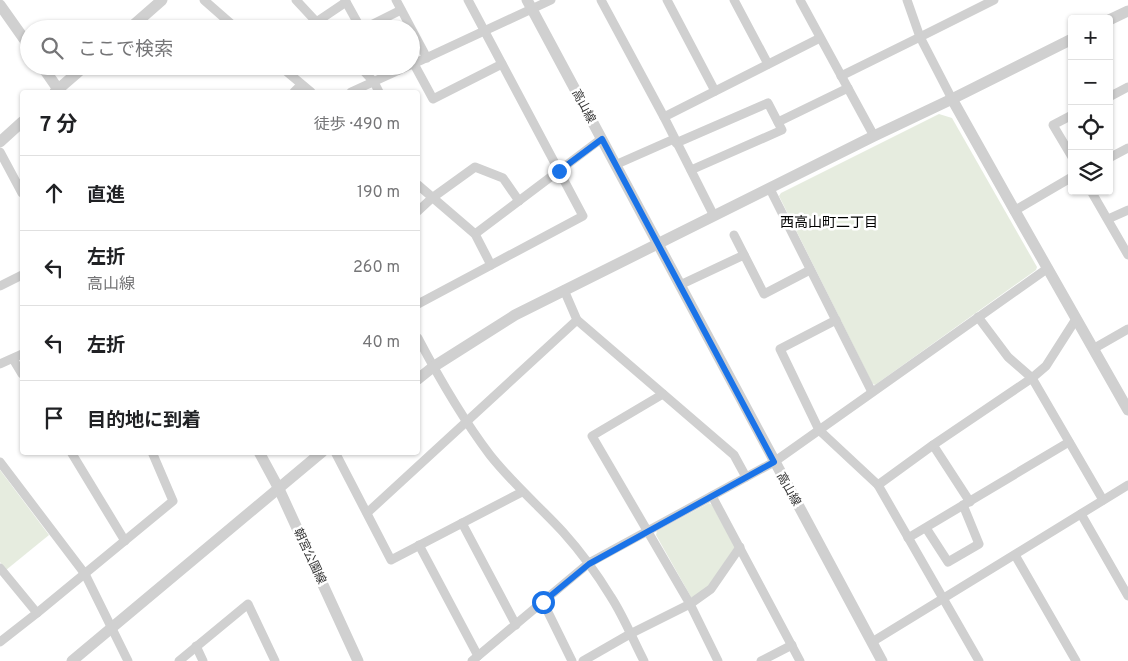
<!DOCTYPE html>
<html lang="ja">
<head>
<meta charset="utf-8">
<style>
  :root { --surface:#fff; --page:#f2f2f2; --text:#202124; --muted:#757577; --line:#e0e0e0 }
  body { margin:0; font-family:Overpass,"Noto Sans JP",sans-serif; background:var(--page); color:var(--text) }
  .controls { position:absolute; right:15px; top:15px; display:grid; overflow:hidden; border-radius:5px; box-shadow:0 1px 4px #0004 }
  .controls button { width:45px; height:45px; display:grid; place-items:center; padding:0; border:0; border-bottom:1px solid var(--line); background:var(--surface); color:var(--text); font:25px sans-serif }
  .stop { position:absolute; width:15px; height:15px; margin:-11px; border:4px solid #1a73e8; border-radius:50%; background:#fff }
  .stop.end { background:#1a73e8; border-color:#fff; box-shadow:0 1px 5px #0008 }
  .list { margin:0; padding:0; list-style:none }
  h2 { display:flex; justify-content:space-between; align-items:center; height:65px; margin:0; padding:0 20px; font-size:21px }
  h2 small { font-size:16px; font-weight:400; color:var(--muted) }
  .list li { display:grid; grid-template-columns:32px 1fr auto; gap:15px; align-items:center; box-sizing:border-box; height:75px; padding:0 20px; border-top:1px solid var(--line) }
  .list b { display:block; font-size:19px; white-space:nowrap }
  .list p { margin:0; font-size:16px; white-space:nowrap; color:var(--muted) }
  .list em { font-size:16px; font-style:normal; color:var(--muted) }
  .icon { flex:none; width:28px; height:28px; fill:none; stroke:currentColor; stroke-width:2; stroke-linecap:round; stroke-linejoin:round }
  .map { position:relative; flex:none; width:1128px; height:661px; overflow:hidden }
  .search { position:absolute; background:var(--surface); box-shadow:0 1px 4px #0004; left:20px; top:20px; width:400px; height:55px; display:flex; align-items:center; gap:12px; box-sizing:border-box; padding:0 18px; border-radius:28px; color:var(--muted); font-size:19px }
  .panel { position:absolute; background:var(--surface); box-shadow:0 1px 4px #0004; left:20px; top:90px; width:400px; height:365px; border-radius:5px }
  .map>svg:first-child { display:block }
  .green { fill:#e6ecdf }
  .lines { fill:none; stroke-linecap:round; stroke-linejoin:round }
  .minor { stroke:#d0d0d0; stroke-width:9 }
  .tertiary { stroke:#d0d0d0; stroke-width:11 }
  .route { stroke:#1a73e8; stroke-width:6 }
  .labels { text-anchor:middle; stroke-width:5; stroke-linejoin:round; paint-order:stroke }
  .street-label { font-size:12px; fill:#333; stroke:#fff }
  .neighbourhood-label { font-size:14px; fill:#000; stroke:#fff }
</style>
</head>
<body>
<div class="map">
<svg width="1128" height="661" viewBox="0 0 1128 661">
  <rect width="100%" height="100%" fill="#fff"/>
  <g class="green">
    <path d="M939,114l13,4 85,149 -1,3 -161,115 -3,-2 -93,-187 2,-3z"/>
    <path d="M0,470l49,65 -43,35 -6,-8z"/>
    <path d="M709,503l3,2 23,42 -28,41 -12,9h-4l-35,-62 1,-4z"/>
  </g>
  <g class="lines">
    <g class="minor">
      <path d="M204,0l33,29"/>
      <path d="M296,0l27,29"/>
      <path d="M345,0l16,29"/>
      <path d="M396,0l31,58"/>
      <path d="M601,0l63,117 50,99"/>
      <path d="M667,0l48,91"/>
      <path d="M734,0l34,64"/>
      <path d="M800,0l74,136"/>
      <path d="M907,0l13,37 32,62"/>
      <path d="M306,29l40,-27"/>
      <path d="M363,29l38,-19"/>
      <path d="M414,64l19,35 69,-35"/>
      <path d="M411,65l140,-65"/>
      <path d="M280,66l31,26"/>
      <path d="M359,66l15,16 5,10"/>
      <path d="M841,76l79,-39 74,-37"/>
      <path d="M294,92l7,-7"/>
      <path d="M351,92l57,-26"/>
      <path d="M1109,97l19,-10"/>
      <path d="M1072,115l-19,10 19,32"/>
      <path d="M664,117l156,-79"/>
      <path d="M778,122l70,-34"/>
      <path d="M676,143l92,-40 14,27 -91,40"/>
      <path d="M0,152l22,41"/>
      <path d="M1109,158l19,-10"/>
      <path d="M615,165l59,-26"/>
      <path d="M418,185l57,49 16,31"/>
      <path d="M770,189l102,203"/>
      <path d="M1091,191l37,64"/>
      <path d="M418,211l14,-13 43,-31 28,11 16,23"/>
      <path d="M1014,211l58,-34"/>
      <path d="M1108,219l20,-9"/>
      <path d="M475,234l126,-95"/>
      <path d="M734,235l30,59 46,-24"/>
      <path d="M680,285l64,-30"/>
      <path d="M0,286l22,-11"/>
      <path d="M418,304l165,-88 -115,-216"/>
      <path d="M978,317l30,40 24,21 71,122"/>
      <path d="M577,320l157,135 12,22"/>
      <path d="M836,320l-56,29 39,81 59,55 101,176"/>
      <path d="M418,338c21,40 44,80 72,117 22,28 49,51 73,77 18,20 34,42 48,65 13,20 22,43 33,64"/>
      <path d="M1093,349l35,-20"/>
      <path d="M13,359l9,15"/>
      <path d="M0,364l22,-10"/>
      <path d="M663,394l-71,42 98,168 28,57"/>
      <path d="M933,445l37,57"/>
      <path d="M71,452l54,89"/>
      <path d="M335,452l56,108 131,-68"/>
      <path d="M0,462l85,112 43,87"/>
      <path d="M878,485l55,-40 99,-67 14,-12 30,-47"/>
      <path d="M712,496l88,165"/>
      <path d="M367,513l210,-193 -13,-30"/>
      <path d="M1081,514l47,82"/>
      <path d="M462,523l54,102"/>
      <path d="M926,528l22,34 31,-18 -16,-39"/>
      <path d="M908,538l161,-96"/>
      <path d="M419,545l59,111"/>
      <path d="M1015,555l61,106"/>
      <path d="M0,568l37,45"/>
      <path d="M543,602l29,59"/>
      <path d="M0,642l37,-29 136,-112 -21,-49"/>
      <path d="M872,642l256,-157"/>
      <path d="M196,646l7,15"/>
      <path d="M179,661l69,-57 27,57"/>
      <path d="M472,661l117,-98 185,-101 274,-194"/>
      <path d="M583,661l47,-27 60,-30 21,-15 29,-42"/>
      <path d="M761,661l31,-16"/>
    </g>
    <g class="tertiary">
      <path d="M527,0l355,661"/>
      <path d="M0,5l29,41"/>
      <path d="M1109,20l19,-9"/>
      <path d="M129,29l33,-29"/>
      <path d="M42,66l18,26"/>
      <path d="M55,92l30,-26"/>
      <path d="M952,99c58,104 117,207 176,311"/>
      <path d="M0,142l22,-20"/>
      <path d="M418,379l15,-12 82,-52 359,-179 78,-37 120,-60"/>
      <path d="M259,452l20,37 79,172"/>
      <path d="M72,661l250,-209"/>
    </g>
  </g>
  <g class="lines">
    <path class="route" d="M543,602l46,-38 185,-102 -172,-323 -43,32"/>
  </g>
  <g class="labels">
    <g class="street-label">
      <text transform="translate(584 106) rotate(62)" y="4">高山線</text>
      <text transform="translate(789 489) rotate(61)" y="4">高山線</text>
      <text transform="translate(310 556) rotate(65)" y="4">朝宮公園線</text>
    </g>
    <g class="neighbourhood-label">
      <text x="829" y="227">西高山町二丁目</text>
    </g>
  </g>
</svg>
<div class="controls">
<button>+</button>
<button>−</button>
<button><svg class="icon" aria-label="locate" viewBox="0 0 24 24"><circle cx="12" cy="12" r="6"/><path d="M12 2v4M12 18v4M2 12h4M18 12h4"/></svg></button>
<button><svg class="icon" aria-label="layers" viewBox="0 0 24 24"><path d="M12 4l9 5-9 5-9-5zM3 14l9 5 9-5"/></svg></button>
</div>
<div class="stop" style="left:543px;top:602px"></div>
<div class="stop end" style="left:559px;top:171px"></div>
<div class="search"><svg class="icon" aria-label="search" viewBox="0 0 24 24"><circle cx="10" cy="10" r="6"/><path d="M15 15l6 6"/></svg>ここで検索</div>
<section class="panel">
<h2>7 分<small>徒歩 · 490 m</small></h2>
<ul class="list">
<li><svg class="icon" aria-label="ahead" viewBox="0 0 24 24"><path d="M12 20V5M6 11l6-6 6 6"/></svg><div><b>直進</b></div><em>190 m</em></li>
<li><svg class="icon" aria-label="left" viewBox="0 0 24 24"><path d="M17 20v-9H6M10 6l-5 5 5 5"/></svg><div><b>左折</b><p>高山線</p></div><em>260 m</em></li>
<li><svg class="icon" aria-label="left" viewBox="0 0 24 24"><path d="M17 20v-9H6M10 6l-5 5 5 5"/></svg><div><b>左折</b></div><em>40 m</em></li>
<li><svg class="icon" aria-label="arrive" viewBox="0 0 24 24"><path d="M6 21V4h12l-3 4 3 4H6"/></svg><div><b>目的地に到着</b></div></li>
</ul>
</section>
</div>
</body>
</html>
